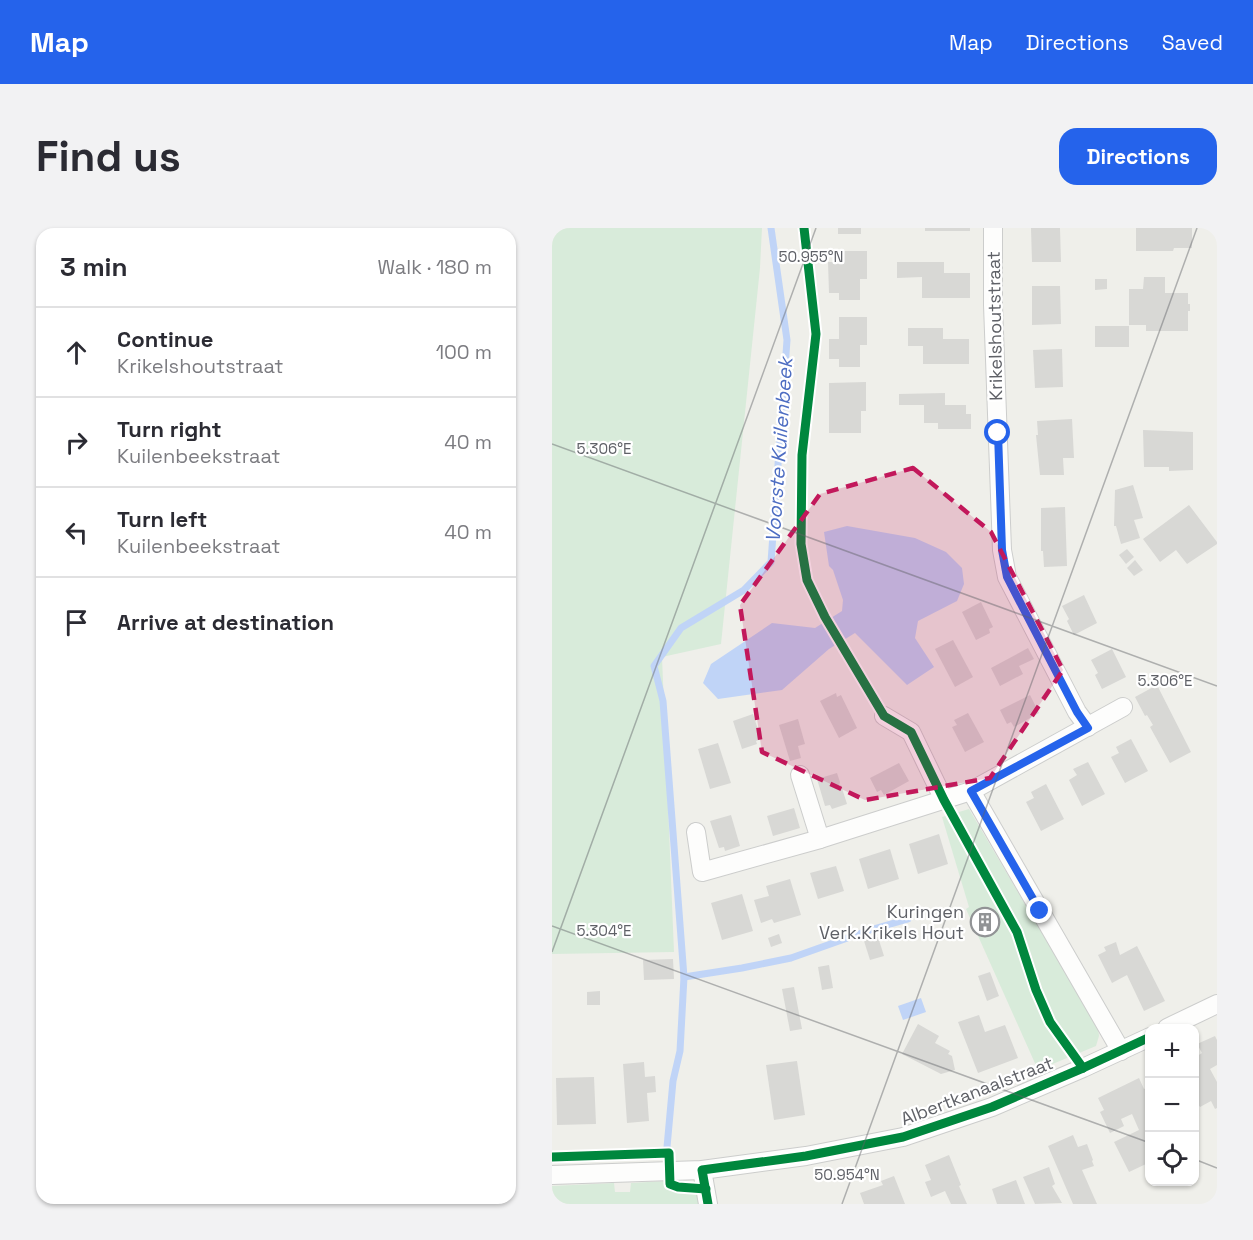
<!DOCTYPE html>
<html lang="en">
<head>
<meta charset="utf-8">
<style>
  :root { --surface:#fff; --page:#f2f2f3; --text:#2b2b33; --muted:#7c7c81; --line:#e1e1e2; --accent:#2563eb }
  body { margin:0; font-family:"Space Grotesk",sans-serif; background:var(--page); color:var(--text) }
  .controls { position:absolute; right:18px; bottom:18px; display:grid; overflow:hidden; border-radius:12px; box-shadow:0 2px 4px #0004 }
  .controls button { width:54px; height:54px; display:grid; place-items:center; padding:0; border:0; border-bottom:2px solid var(--line); background:var(--surface); color:var(--text); font:30px sans-serif }
  .stop { position:absolute; width:18px; height:18px; margin:-14px; border:4px solid #2563eb; border-radius:50%; background:#fff }
  .stop.end { background:#2563eb; border-color:#fff; box-shadow:0 2px 6px #0008 }
  .list { margin:0; padding:0; list-style:none }
  h2 { display:flex; justify-content:space-between; align-items:center; height:78px; margin:0; padding:0 24px; font-size:26px }
  h2 small { font-size:20px; font-weight:400; color:var(--muted) }
  .list li { display:grid; grid-template-columns:39px 1fr auto; gap:18px; align-items:center; box-sizing:border-box; height:90px; padding:0 24px; border-top:2px solid var(--line) }
  .list b { display:block; font-size:22px; white-space:nowrap }
  .list p { margin:0; font-size:20px; white-space:nowrap; color:var(--muted) }
  .list em { font-size:20px; font-style:normal; color:var(--muted) }
  .icon { flex:none; width:33px; height:33px; fill:none; stroke:currentColor; stroke-width:2; stroke-linecap:round; stroke-linejoin:round }
  .map { position:relative; flex:none; width:665px; height:976px; overflow:hidden; border-radius:18px }
  header { display:flex; align-items:center; gap:36px; box-sizing:border-box; height:84px; padding:0 30px; background:var(--accent); color:#fff }
  header strong { font-size:28px }
  nav { display:flex; gap:33px; margin-inline-start:auto; font-size:21px }
  .intro { display:flex; align-items:center; justify-content:space-between; box-sizing:border-box; height:144px; padding:0 36px }
  h1 { margin:0; font-size:42px }
  .button { padding:15px 27px; border-radius:18px; background:var(--accent); color:#fff; font-size:21px; font-weight:700 }
  main { display:flex; gap:36px; padding:0 36px }
  aside { flex:1; background:var(--surface); border-radius:18px; box-shadow:0 2px 4px #0004 }
  .map>svg:first-child { display:block }
  .green { fill:#d8ebda }
  .water { fill:#c0d4f7 }
  .lines { fill:none; stroke-linecap:round; stroke-linejoin:round }
  .stream { stroke:#c0d4f7; stroke-width:7 }
  .building { fill:#d8d8d5 }
  .minor-casing { stroke:#cccdcc; stroke-width:20 }
  .minor { stroke:#fdfdfc; stroke-width:18 }
  .cycleway-casing { stroke:#fff; stroke-width:13 }
  .cycleway { stroke:#00873e; stroke-width:9 }
  .route { stroke:#2563eb; stroke-width:8 }
  .marked { fill:#c2185b; fill-opacity:0.2; stroke:#c2185b; stroke-width:4.5; stroke-dasharray:12 8; stroke-linejoin:round }
  .ticks { fill:none; stroke:#5f6167; stroke-width:1.5; stroke-opacity:0.45 }
  .labels { text-anchor:middle; stroke-width:4.5; stroke-linejoin:round; paint-order:stroke }
  .street-label { font-size:18px; fill:#5f6167; stroke:#fff }
  .poi-label { font-size:18px; fill:#5f6167; stroke:#fff; text-anchor:end }
  .water-label { font-size:20px; font-style:italic; fill:#4d6dc2; stroke:#fff }
  .ticks-label { font-size:15px; text-anchor:middle; fill:#5f6167; stroke:#fff; stroke-width:4.5; stroke-linejoin:round; paint-order:stroke }
</style>
</head>
<body>
<header>
<strong>Map</strong>
<nav><a>Map</a><a>Directions</a><a>Saved</a></nav>
</header>
<div class="intro"><h1>Find us</h1><a class="button">Directions</a></div>
<main>
<aside>
<h2>3 min<small>Walk · 180 m</small></h2>
<ul class="list">
<li><svg class="icon" aria-label="ahead" viewBox="0 0 24 24"><path d="M12 20V5M6 11l6-6 6 6"/></svg><div><b>Continue</b><p>Krikelshoutstraat</p></div><em>100 m</em></li>
<li><svg class="icon" aria-label="right" viewBox="0 0 24 24"><path d="M7 20v-9h11M14 6l5 5-5 5"/></svg><div><b>Turn right</b><p>Kuilenbeekstraat</p></div><em>40 m</em></li>
<li><svg class="icon" aria-label="left" viewBox="0 0 24 24"><path d="M17 20v-9H6M10 6l-5 5 5 5"/></svg><div><b>Turn left</b><p>Kuilenbeekstraat</p></div><em>40 m</em></li>
<li><svg class="icon" aria-label="arrive" viewBox="0 0 24 24"><path d="M6 21V4h12l-3 4 3 4H6"/></svg><div><b>Arrive at destination</b></div></li>
</ul>
</aside>
<div class="map">
<svg width="665" height="976" viewBox="0 0 665 976">
  <rect width="100%" height="100%" fill="#efefea"/>
  <g class="green">
    <path d="M0,0h210l-2,40 -39,376 -59,13 12,295 -122,2z"/>
    <path d="M417,581l129,219 1,8 -3,10 -58,24 -72,-161 3,-2 -27,-90z"/>
    <path d="M113,953v3l12,9h20l3,11h-148v-18l62,-3 1,9h15l1,-9z"/>
  </g>
  <g class="water">
    <path d="M295,298l68,12 31,14 16,16 2,16 -7,17 -39,20 -3,17 19,29 -27,18 -52,-52 -26,16 -47,41 -64,9 -15,-16 8,-19 61,-41 43,5 27,-17 1,-11 -10,-30 -4,-4 -5,-34z"/>
    <path d="M369,770l5,14 -23,8 -5,-14z"/>
  </g>
  <g class="lines">
    <g class="stream">
      <path d="M132,749l58,-9 49,-10 79,-28 38,-11"/>
      <path d="M115,919l6,-66 7,-30 4,-74 -21,-276 -9,-35 27,-38 63,-38 27,-28 16,-222 -16,-112"/>
    </g>
  </g>
  <g class="building">
    <rect x="286" y="0" width="23" height="6"/>
    <rect x="373" y="0" width="45" height="3"/>
    <path d="M479,0h29l1,34h-29z"/>
    <path d="M584,0h56v20h-18l-1,3h-37z"/>
    <path d="M286,23h29v28h-7v21h-21v-7h-10l-1,-31h10z"/>
    <path d="M345,34h47v11h26v25h-48v-21l-25,1z"/>
    <path d="M592,49h21v16h23v11h2v7h-2v20h-42v-6h-17v-36h14z"/>
    <path d="M543,51h12v10l-12,1z"/>
    <path d="M480,58h28l1,38 -29,1z"/>
    <path d="M287,89h28v28h-7v22h-21v-8h-10v-20h10z"/>
    <rect x="543" y="98" width="34" height="21"/>
    <path d="M356,100h35v11h26v25h-46v-18h-15z"/>
    <path d="M510,121l1,38 -28,1 -2,-38z"/>
    <path d="M314,154v29h-5v22h-32v-50z"/>
    <path d="M393,165v12h21v9h5v15h-33v-6h-14v-18h-25v-11z"/>
    <path d="M520,191l2,39h-11l1,17h-24l-4,-40h2l-1,-14z"/>
    <path d="M591,202l50,2v38l-24,1v-4h-25z"/>
    <path d="M581,257l10,33 -9,2 6,18 -19,6 -5,-18h-2l1,-36z"/>
    <path d="M637,277l28,37v2l-30,20 -11,-14 -16,12 -17,-23z"/>
    <path d="M513,279l2,59 -23,1 -1,-16h-2v-43z"/>
    <path d="M575,321l7,8 -8,7 -7,-9z"/>
    <path d="M583,332l8,10 -9,6 -7,-8z"/>
    <path d="M532,367l13,28 -23,12 -7,-14 2,-2 -7,-13z"/>
    <path d="M429,374l12,25 -4,2 1,4 -14,7 -14,-28z"/>
    <path d="M401,412l20,37 -18,10 -20,-38z"/>
    <path d="M476,420l6,11 -15,7 4,8 -23,12 -9,-18z"/>
    <path d="M560,421l14,28 -24,12 -7,-14 3,-2 -7,-13z"/>
    <path d="M605,457l34,67 -21,11 -20,-36 3,-2 -6,-10 -2,1 -10,-19z"/>
    <path d="M284,465l1,4 4,-2 16,33 -18,10 -19,-37z"/>
    <path d="M478,467l9,18 -25,14 -3,-5 -4,2 -7,-14z"/>
    <path d="M416,485l16,29 -19,10 -13,-25 5,-2 -3,-5z"/>
    <path d="M201,486l8,25 -5,2 1,3 -15,5 -9,-28z"/>
    <path d="M246,491l7,25 -7,2 3,12 -11,3 -11,-36z"/>
    <path d="M579,511l17,32 -23,12 -14,-26 8,-4 -3,-6z"/>
    <path d="M166,515l13,40 -21,6 -12,-40z"/>
    <path d="M536,534l17,32 -23,12 -13,-26 8,-5 -4,-6z"/>
    <path d="M347,535l10,18 -25,14 -3,-5 -4,2 -7,-14z"/>
    <path d="M285,545l3,9 -1,4 2,-1 6,19 -15,5 -2,-4 -5,1 -8,-27z"/>
    <path d="M494,556l18,35 -23,12 -15,-29 8,-4 -3,-6z"/>
    <path d="M242,580l6,20 -27,8 -6,-20z"/>
    <path d="M179,587l9,31 -15,5 -1,-4 -5,1 -9,-27z"/>
    <path d="M387,606l9,30 -30,10 -9,-30z"/>
    <path d="M338,621l9,30 -31,10 -9,-30z"/>
    <path d="M284,638l8,25 -26,8 -8,-26z"/>
    <path d="M238,651l11,36 -27,8 -2,-4 -11,4 -7,-23 15,-4 -3,-10z"/>
    <path d="M190,666l11,37 -31,9 -11,-37z"/>
    <path d="M435,687l4,10 -7,4 -5,-10z"/>
    <path d="M227,706l3,9 -11,4 -3,-9z"/>
    <path d="M326,709l6,19 -14,4 -6,-19z"/>
    <path d="M564,714l4,13 17,-9 28,55 -21,10 -17,-36 -15,8 -14,-28 8,-4 -2,-4z"/>
    <path d="M121,731l1,20 -30,1 -1,-20z"/>
    <path d="M277,737l4,23 -11,2 -4,-23z"/>
    <path d="M438,744l9,24 -12,5 -9,-25z"/>
    <path d="M242,759l8,42 -12,2 -8,-42z"/>
    <path d="M48,763v14h-13v-13z"/>
    <path d="M427,787l6,17 20,-7 13,33 -40,15 -20,-51z"/>
    <path d="M366,796l21,12 -4,7 15,8 -2,3 4,2 3,14 -14,4 -39,-20z"/>
    <path d="M663,808l2,4v25l-7,4 7,13v26l-2,1 -4,-8 -11,6 -2,-3 -4,2v-48l8,-5 -5,-9z"/>
    <path d="M245,833l8,54 -31,5 -8,-55z"/>
    <path d="M92,834l1,15 10,-1 1,16 -9,1 2,28 -22,2 -4,-59z"/>
    <path d="M42,849l2,47 -39,1 -1,-47z"/>
    <path d="M587,850l5,11 2,-1 3,6v60l-4,2 1,8 -17,8 -15,-30 25,-12 -7,-16 -11,5 3,7 -14,7 -10,-21 4,-2 -6,-12z"/>
    <path d="M521,907l5,12 9,-3 6,16 -1,1 2,5 -12,4 15,34h-24l-25,-58z"/>
    <path d="M397,927l12,30 -2,1 8,18h-16l-6,-13 -14,6 -6,-15 6,-2 -6,-15z"/>
    <path d="M497,939l6,17 -3,2 10,17 -27,1 -12,-27z"/>
    <path d="M342,948l11,28h-41l-4,-11 23,-8 -2,-4z"/>
    <path d="M464,952l9,24h-28l-5,-15z"/>
  </g>
  <g class="lines">
    <g class="minor-casing">
      <g id="minor">
        <path d="M441,0v77l9,245 5,27 70,135 11,15"/>
        <path d="M332,488l27,16 33,68"/>
        <path d="M248,547l20,64"/>
        <path d="M419,563l150,260"/>
        <path d="M144,604l6,40 118,-33 151,-48 152,-84"/>
        <path d="M615,800l50,-24"/>
        <path d="M150,942l6,34"/>
        <path d="M0,947l150,-5 104,-14 97,-19 89,-30 91,-39 67,-31"/>
      </g>
    </g>
    <use href="#minor" class="minor"/>
    <g class="cycleway-casing">
      <g id="cycleway">
        <path d="M252,0l12,106 -14,121 -1,89 6,36 18,37 59,99 27,16 33,68 73,132 19,58 14,32 33,46"/>
        <path d="M0,929l117,-4 1,31 8,3 28,2"/>
        <path d="M156,976l-6,-34 104,-14 97,-19 89,-30 91,-39 67,-31"/>
      </g>
    </g>
    <use href="#cycleway" class="cycleway"/>
  </g>
  <g class="lines">
    <path class="route" d="M446,205l4,117 5,27 70,135 11,16 -117,63 69,120"/>
  </g>
  <path class="marked" d="M361,240l78,64 72,138 -73,108 -125,22 -103,-48 -22,-147 80,-111z"/>
  <path class="ticks" d="M0,216l665,242M0,698l598,217M0,724l264,-724M642,931l23,9M290,976l355,-976"/>
  <defs>
    <g id="building-ring" transform="scale(1.5)"><circle r="9.5" fill="#fff" stroke="#919395" stroke-width="1.5"/><path d="M-4-6H4V6H1V3H-1V6H-4ZM-2.5-4.3h1.7v1.8h-1.7ZM.8-4.3h1.7v1.8H.8ZM-2.5-1h1.7V.8h-1.7ZM.8-1h1.7V.8H.8Z" fill="#919395"/></g>
  </defs>
  <g fill-rule="evenodd">
    <use href="#building-ring" x="433" y="694"/>
  </g>
  <g class="labels">
    <g class="street-label">
      <text transform="translate(443 98) rotate(-91)" y="6">Krikelshoutstraat</text>
      <text transform="translate(425 863) rotate(-21)" y="6">Albertkanaalstraat</text>
    </g>
    <g class="poi-label">
      <text x="412" y="690">Kuringen<tspan x="412" dy="21">Verk.Krikels Hout</tspan></text>
    </g>
    <g class="water-label">
      <text transform="translate(227 222) rotate(-86)" y="7">Voorste Kuilenbeek</text>
    </g>
  </g>
  <g class="ticks-label">
    <text x="259" y="34">50.955°N</text>
    <text x="52" y="226">5.306°E</text>
    <text x="613" y="458">5.306°E</text>
    <text x="52" y="708">5.304°E</text>
    <text x="295" y="952">50.954°N</text>
  </g>
</svg>
<div class="controls">
<button>+</button>
<button>−</button>
<button><svg class="icon" aria-label="locate" viewBox="0 0 24 24"><circle cx="12" cy="12" r="6"/><path d="M12 2v4M12 18v4M2 12h4M18 12h4"/></svg></button>
</div>
<div class="stop" style="left:446px;top:205px"></div>
<div class="stop end" style="left:488px;top:683px"></div>
</div>
</main>
</body>
</html>
